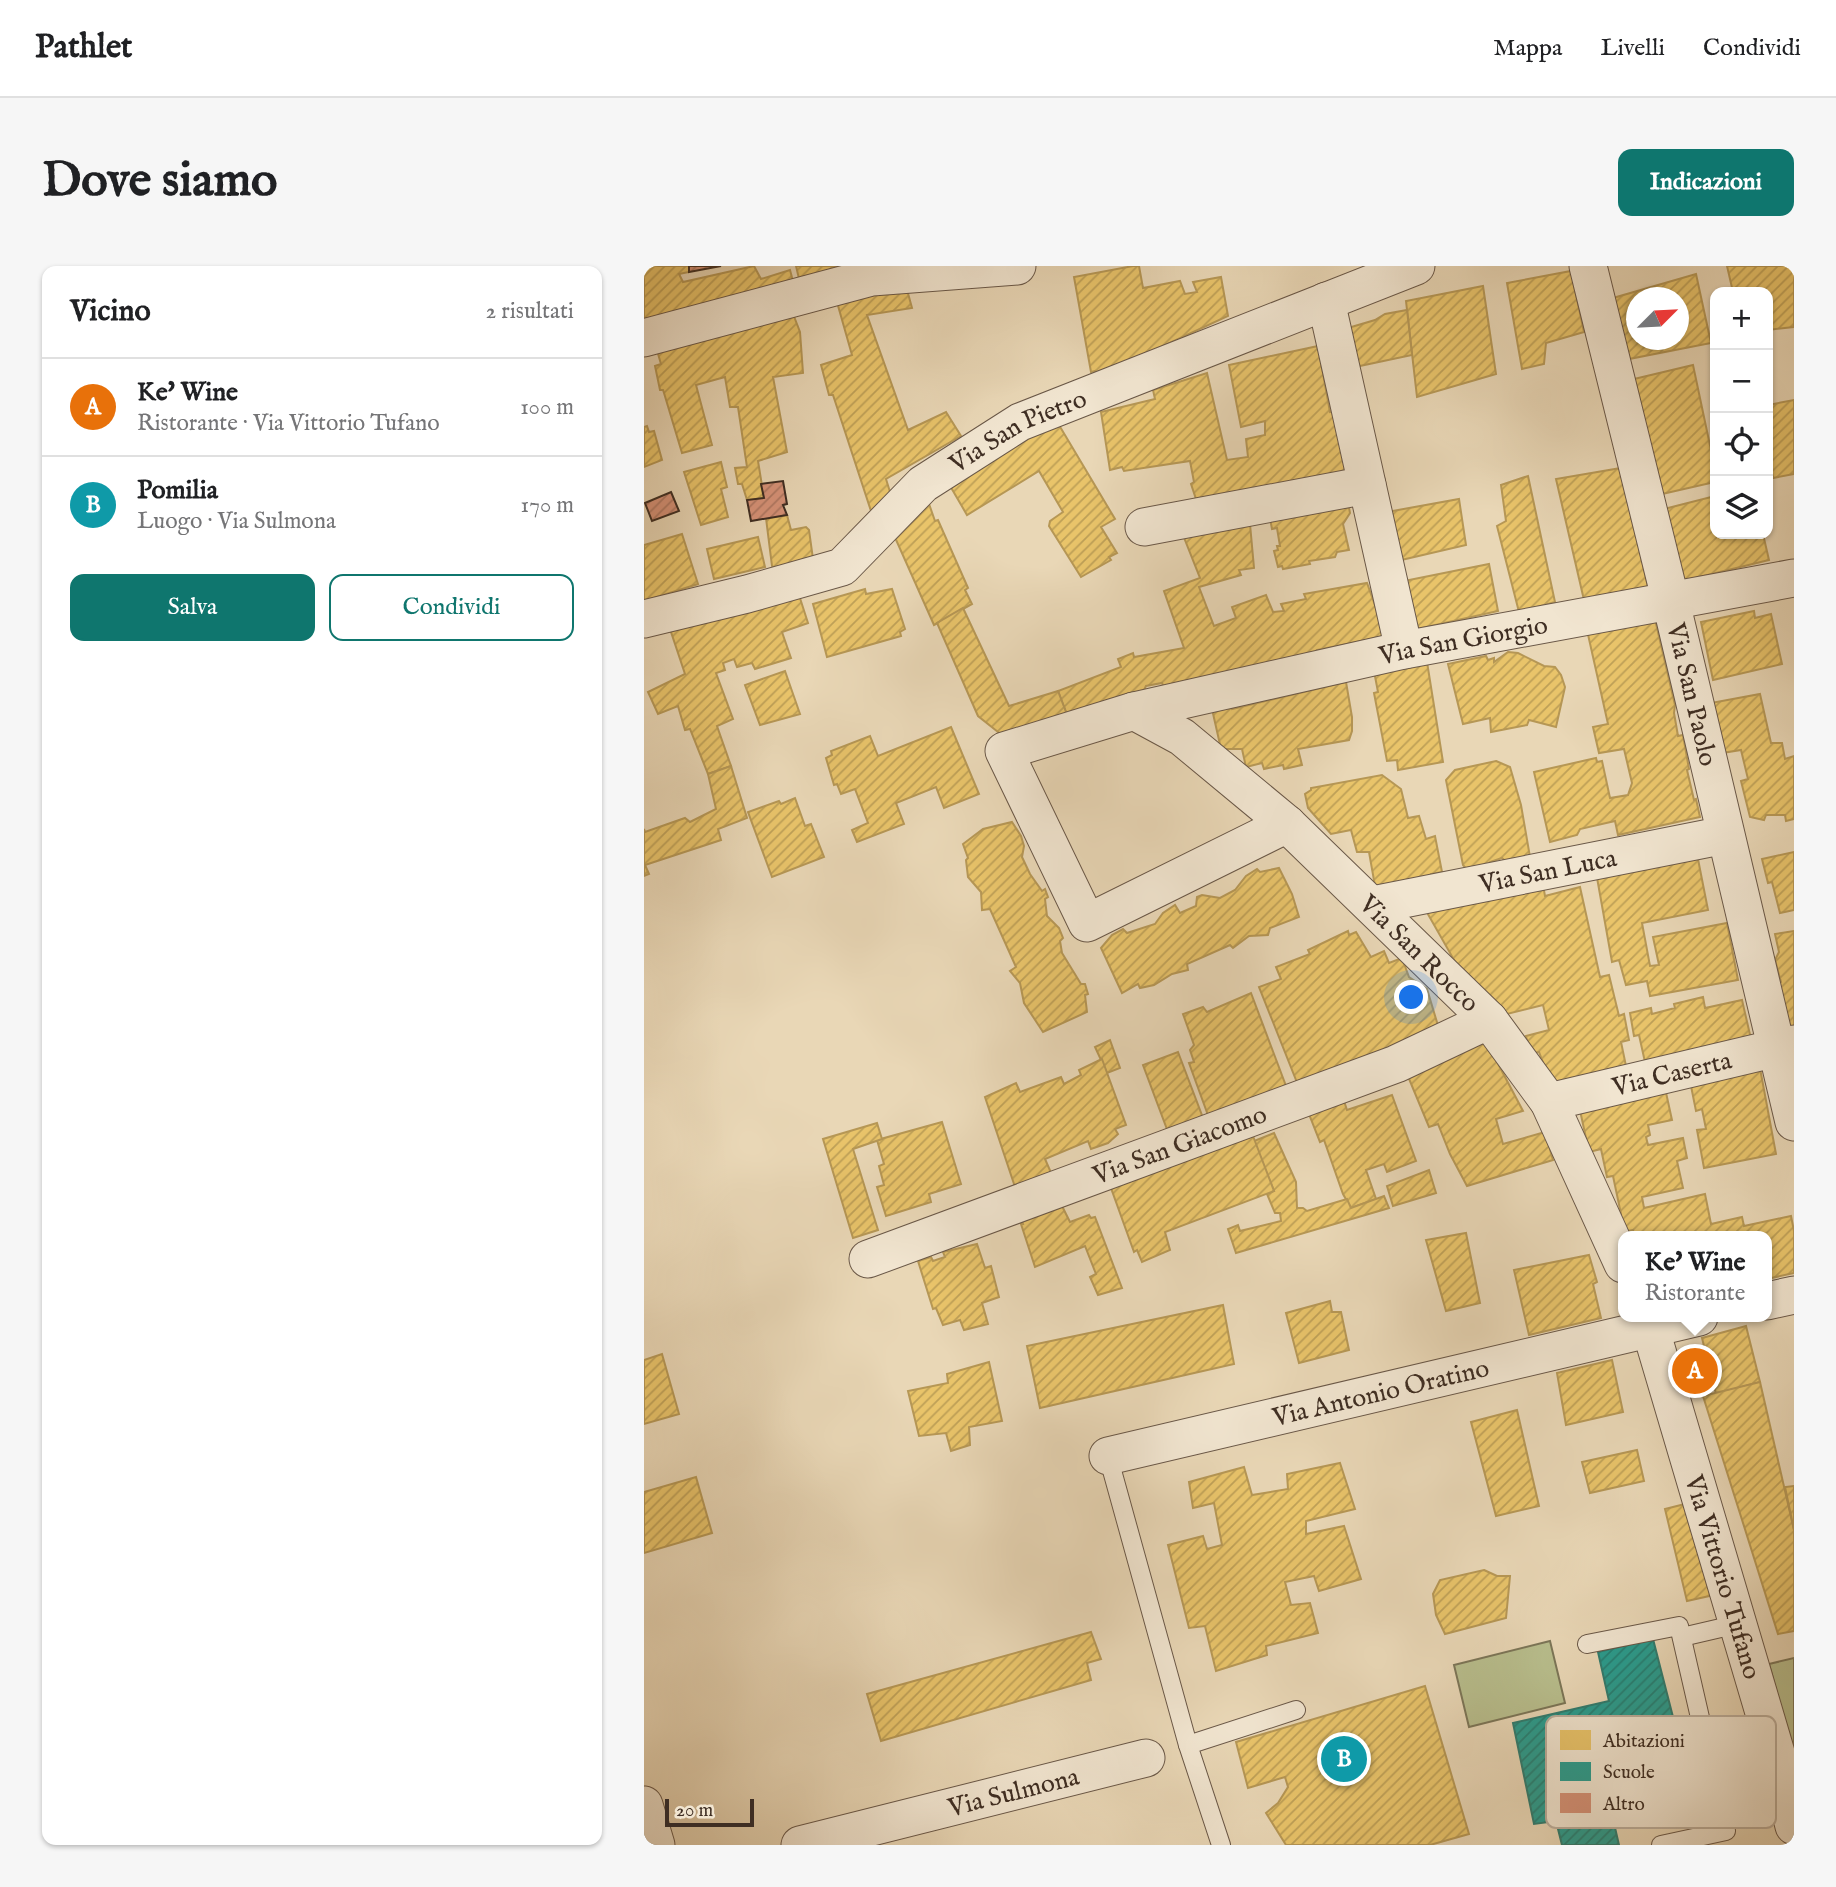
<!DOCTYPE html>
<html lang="it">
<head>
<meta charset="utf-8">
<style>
  :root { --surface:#fff; --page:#f6f6f6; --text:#202124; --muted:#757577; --line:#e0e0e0; --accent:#0f766e }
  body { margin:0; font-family:"IM FELL English",serif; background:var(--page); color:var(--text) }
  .controls { position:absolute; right:21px; top:21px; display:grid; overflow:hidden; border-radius:14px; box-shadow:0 2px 5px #0004 }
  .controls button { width:63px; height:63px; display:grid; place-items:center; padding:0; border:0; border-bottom:2px solid var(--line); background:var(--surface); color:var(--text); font:35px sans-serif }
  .compass { position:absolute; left:982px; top:21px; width:63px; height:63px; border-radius:50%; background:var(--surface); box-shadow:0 2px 5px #0004; rotate:66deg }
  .scale { position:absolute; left:21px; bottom:18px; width:89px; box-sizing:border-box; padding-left:7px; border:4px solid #3f2e23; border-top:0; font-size:19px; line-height:24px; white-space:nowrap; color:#3f2e23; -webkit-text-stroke:5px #f1e5d0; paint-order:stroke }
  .you { position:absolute; left:768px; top:732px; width:24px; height:24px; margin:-18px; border:5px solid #fff; border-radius:50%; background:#1a73e8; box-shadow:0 0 0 10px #1a73e833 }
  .badge { display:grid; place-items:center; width:46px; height:46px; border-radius:50%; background:var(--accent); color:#fff; font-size:23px; font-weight:700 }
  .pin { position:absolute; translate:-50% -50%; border:4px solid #fff; box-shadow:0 2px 7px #0006 }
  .popup { position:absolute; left:974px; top:965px; width:154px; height:91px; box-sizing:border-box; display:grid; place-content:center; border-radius:14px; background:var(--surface); filter:drop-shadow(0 2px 5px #0005); font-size:23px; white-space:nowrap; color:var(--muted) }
  .popup b { font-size:26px; color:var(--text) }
  .popup::after { content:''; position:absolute; left:50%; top:100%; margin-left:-14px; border:14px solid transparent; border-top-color:var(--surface) }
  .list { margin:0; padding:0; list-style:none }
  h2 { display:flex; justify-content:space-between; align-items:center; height:91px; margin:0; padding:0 28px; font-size:30px }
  h2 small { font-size:23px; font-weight:400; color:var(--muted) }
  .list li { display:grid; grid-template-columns:46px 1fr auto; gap:21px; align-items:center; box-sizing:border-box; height:98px; padding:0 28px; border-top:2px solid var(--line) }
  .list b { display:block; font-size:26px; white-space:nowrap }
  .list p { margin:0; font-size:23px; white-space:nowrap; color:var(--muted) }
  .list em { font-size:23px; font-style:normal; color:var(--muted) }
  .actions { display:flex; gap:14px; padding:21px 28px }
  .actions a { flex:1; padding:16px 0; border:2px solid var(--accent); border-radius:14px; text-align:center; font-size:24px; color:var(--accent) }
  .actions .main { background:var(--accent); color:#fff }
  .icon { flex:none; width:38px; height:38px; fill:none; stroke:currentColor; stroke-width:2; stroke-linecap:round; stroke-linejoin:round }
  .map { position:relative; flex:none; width:1150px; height:1579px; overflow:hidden; border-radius:14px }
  header { display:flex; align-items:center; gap:42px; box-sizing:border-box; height:98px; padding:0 35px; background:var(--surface); border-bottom:2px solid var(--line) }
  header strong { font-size:33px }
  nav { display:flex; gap:38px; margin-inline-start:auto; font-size:24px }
  .intro { display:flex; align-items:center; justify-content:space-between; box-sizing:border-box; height:168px; padding:0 42px }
  h1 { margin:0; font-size:49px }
  .button { padding:18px 32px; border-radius:14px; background:var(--accent); color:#fff; font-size:24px; font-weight:700 }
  main { display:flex; gap:42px; padding:0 42px }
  aside { flex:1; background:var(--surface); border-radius:14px; box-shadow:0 2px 5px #0004 }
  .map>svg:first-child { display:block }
  .park { fill:#b8be8d; stroke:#7c7658; stroke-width:2 }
  .homes { fill:url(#homes-hatch); stroke:#b69755; stroke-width:2; fill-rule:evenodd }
  .schools { fill:url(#schools-hatch); stroke:#307c6f; stroke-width:2 }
  .building { fill:url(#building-hatch); stroke:#3f2e23; stroke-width:2 }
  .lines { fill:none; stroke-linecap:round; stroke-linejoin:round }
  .lane-casing { stroke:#6a5848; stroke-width:20 }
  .street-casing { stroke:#6a5848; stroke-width:39 }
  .lane { stroke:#f1e5d0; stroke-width:18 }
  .street { stroke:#f1e5d0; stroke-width:37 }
  .labels { text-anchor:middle; stroke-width:7; stroke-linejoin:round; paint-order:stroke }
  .street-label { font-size:26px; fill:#3f2e23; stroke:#f1e5d0 }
  .key { fill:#f1e5d0; stroke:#bcae9c; stroke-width:2 }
  .key-label { font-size:19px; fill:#3f2e23 }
</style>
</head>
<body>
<header>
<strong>Pathlet</strong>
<nav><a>Mappa</a><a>Livelli</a><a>Condividi</a></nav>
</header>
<div class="intro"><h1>Dove siamo</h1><a class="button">Indicazioni</a></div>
<main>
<aside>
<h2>Vicino<small>2 risultati</small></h2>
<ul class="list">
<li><span class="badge" style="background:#e8710a">A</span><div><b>Ke' Wine</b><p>Ristorante · Via Vittorio Tufano</p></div><em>100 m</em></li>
<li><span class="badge" style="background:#0f9aa8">B</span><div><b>Pomilia</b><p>Luogo · Via Sulmona</p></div><em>170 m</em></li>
</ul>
<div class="actions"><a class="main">Salva</a><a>Condividi</a></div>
</aside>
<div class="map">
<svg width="1150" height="1579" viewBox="0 0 1150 1579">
  <defs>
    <pattern id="homes-hatch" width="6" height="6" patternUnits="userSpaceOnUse" patternTransform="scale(1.75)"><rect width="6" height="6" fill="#e9c46a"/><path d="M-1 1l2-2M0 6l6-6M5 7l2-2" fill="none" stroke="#bea057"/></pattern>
    <pattern id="schools-hatch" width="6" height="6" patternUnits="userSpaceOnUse" patternTransform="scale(1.75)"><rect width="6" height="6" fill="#2a9d8f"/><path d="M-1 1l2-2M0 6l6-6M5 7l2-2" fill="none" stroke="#258074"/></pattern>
    <pattern id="building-hatch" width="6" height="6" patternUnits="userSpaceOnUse" patternTransform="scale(1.75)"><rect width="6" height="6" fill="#d69278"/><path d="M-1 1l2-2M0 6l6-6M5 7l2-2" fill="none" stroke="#af7862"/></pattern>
  </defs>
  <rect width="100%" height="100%" fill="#e9d7b6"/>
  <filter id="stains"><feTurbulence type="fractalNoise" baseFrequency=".00286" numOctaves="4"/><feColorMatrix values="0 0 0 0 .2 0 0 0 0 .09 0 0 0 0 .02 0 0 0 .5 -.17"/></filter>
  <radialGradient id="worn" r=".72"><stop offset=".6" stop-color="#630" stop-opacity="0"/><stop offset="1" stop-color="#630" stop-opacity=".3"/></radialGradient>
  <g class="park">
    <path d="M906,1375l15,62 -96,24 -15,-62z"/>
    <path d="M1150,1392v97l-25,-91z"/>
  </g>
  <g class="homes">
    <path d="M0,0h45v6l-10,2 4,8 71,-16 7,13 29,-9 4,15 -150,45z"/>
    <path d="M152,0h57l-53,17z"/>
    <path d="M489,0h6l4,22 37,-7 5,13 12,-2 -4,-10 28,-5 7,39 -132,61 -1,-6 -4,1 -17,-95z"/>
    <path d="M1083,0h67v61l-26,3v-38h-35z"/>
    <path d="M927,5l13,61 -38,11 -2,21 -22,5 -15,-86z"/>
    <path d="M1052,8l15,69 -82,16 -16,-61zM992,32h42v42h-42z"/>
    <path d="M262,20l6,22 -45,7 41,115 38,-18 15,24 -75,43 4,13 -19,19 -38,-116h-4l-8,-30 31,-10 -17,-60z"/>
    <path d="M839,20l13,88 -79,23 -11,-96z"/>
    <path d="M146,40l10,26 3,41 -30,4 14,75 -29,9 6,37 -17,2 -5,-16h-4l-3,-16 12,-1 -9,-60h-8l-5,-30 -29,8 16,60 -30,8 -18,-60 -1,-3h-3l-5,-24 6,-2 -7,-24z"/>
    <path d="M763,44l5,45 -57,12 -7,-39 27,-8 10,-6z"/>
    <path d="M674,80l12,66 5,-1 11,64 -148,30 -7,-21 3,-2 -4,-21 -66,10 -2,-4 -12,3 -9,-58 54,-13 -2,-9 54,-17 20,87 21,-3 -2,-18 19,-4v-14l-24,6 -12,-62z"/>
    <path d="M1049,99l22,104v13l-53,12 -28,-115z"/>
    <path d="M1150,134v74l-21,4 -5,-29v-44z"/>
    <path d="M412,154l59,99 -14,8 16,26 -8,4 2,3 -30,17 -32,-51 1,-5 13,-9 -24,-41 -72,44 -18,-31z"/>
    <path d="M3,160l2,6 5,-1 8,29 -18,7v-40z"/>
    <path d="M77,196l6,25 -6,2 7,28 -27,8 -17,-53z"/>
    <path d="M977,202l27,119 -64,13 -28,-121z"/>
    <path d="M884,210l27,126 -36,10 -22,-86 9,-5 -5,-36z"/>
    <path d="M1071,230v38h48l6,26 -90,22 -15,-73z"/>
    <path d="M703,231l3,16 -7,11 6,26 -12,2 -2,5 -26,4 1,3 -27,5 -1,-3 -4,1 -4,-16 4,-1 -1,-4h3l-3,-18 -5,1 -3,-16z"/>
    <path d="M815,233l7,46 -69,16 -10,-49z"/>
    <path d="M284,235l7,20 3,-1 30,68 -3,2 7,14 -38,21 -41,-92z"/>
    <path d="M605,247l5,55 -15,2 2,5 -42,12 15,39 22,-8 -4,-11 34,-12 7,17 11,-1 -3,-7 25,-5 -2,-5 63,-11 19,53 -69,14 3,8 -156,30 -2,-5 -16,3 -3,6 -74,28 -11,-29 63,-24 -3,-8 15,-6 1,4 50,-9 -20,-57 36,-13 -19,-48z"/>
    <path d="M143,249l4,15 15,-3 3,3 4,29 -35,11 -6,-4 -6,-48z"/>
    <path d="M38,268l16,50 -54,17v-56z"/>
    <path d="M114,271l7,30 -51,12 -7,-30z"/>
    <path d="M845,298l9,47 -85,19 -9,-49z"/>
    <path d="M221,323l1,5 26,-5 13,40 -5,3 1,4 -74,21 -14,-53z"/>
    <path d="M155,329l9,28 -26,9 9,26 -36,11 -3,-6 -15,4 -3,-8 -11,4 2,7 -9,3 17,46 -16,7 14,40 -23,8 -18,-45 -5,1 -7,-24 -20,8 -10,-22 37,-18 -15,-45z"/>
    <path d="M319,342l46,98 49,-15 11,29 -61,20 -30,-24 -41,-93z"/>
    <path d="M1110,345l1,7 16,-4 11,50 -69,16 -12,-58z"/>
    <path d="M1010,349l21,90 -1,8 4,23 5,-1 6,34 -2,1 7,30 2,-1 4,18 -82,18 -3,-14 -35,8 -3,6 -27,7 -16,-70 62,-14 1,4 5,-1 8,37 18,-3 4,-12 -8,-34 -25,4 -6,-26 15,-3 -21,-94z"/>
    <path d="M864,386l10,1 26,13 11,1 6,8 4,12 -9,40 -27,-7 -2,5 -36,7 -1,-14 -27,6 -15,-60 38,-8 2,4 6,-2v4z"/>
    <path d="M783,396l16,100 -45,8 -1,-10 -10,1 -13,-68 4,-1 -4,-21z"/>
    <path d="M141,405l15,43 -40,11 -15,-40z"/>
    <path d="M702,416l6,35v14l-3,9 -51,9 4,16 -18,4 -1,-4 -19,4 -2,-6 -16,4 -4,-18h-21l-9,-40 19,-4 1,4z"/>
    <path d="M1116,428l11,49h11l3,16 9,-3v63l-8,2 -1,-6h-19l-2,5 -14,-3 -9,-36 7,-2 -7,-29 -19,3 -11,-50z"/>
    <path d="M307,461l28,67 -35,14 -8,-21 -40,16 8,21 -47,18 -5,-12 16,-7 -13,-34 -14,5 -4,-10 -3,1 -8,-27 6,-3 -1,-4 39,-15 8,20z"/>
    <path d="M852,495l14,6 11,38 9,52 -23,6 -5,-5 -12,4 -2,4 -20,5 -5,-6 -17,-85 9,-10z"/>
    <path d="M87,500l16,52 -29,11 3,11 -76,25 4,9 -5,2v-47l1,3 40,-14 5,4 26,-13 -8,-35z"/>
    <path d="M738,509l19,14 7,29 11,-2 7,23 9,-3 7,36 -11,2 1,6 -57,6 -6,-34h-12l-6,-22 -20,4 -23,-26 -3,-14 6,-4v-2z"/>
    <path d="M151,532l10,28 6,-2 13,33 -52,20 -24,-65 31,-11 2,3z"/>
    <path d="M368,556l9,14 3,10 -2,11 8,17 12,17 3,-2 3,8 -3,2 2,17 12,12 4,10 -3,3 2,12 19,31h4l3,10 -3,1 2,17 -44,20 -19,-29 -4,-20 -10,-12 6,-4 -26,-58 -8,1 -1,-18 -13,-15 -2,-17 2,-2 -5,-14 20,-15z"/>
    <path d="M1150,586v58l-14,3 -8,-31 -4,1 -6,-24z"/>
    <path d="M1053,588l11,56 -66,13 8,43 9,-1 -6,-28 74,-14 11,57 -88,16 -3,-15 -21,4 -7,-25 -7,2 -16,-90z"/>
    <path d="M635,602l13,26 7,23 -29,11 -2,7 -19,1 -16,12 -3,-3 -43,19 1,6 -16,4 -18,11 -14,3 -2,-4 -16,9 -21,-45 11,-13 11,-6 4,4 28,-9 8,-11 12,-8 5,8 16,-7 1,-9 5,-2 18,3 15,-8 11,-14 11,-7 3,3z"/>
    <path d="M899,619l2,11 35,-9 20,90 9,-2 10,41 5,-2 5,26 -8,2 5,24 -75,18 -12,-32 -9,2 -4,-18 23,-6 -6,-25 -40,10 -45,-48 -33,-58z"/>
    <path d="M704,665l1,4 7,-3 15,25 13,-6 5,12 13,-5 7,19 18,12 12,40 -141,56 -39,-98 22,-8 -5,-12 34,-13 -2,-4z"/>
    <path d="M1150,665v100l-14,2 -8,-47 9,-4 -6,-22 4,-8 -4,-18z"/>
    <path d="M607,727l35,93 -77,32 -20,-55 5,-1 -4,-12 4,-5 -11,-31 20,-7 4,5z"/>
    <path d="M1059,731l2,11 37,-8 9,39 -106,23 -6,-27 -5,1 -4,-23 21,-5 1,6 23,-6 -1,-4z"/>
    <path d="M466,774l10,28 -13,5 -12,-26z"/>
    <path d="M842,775l37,70 -27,8 7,25 42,-12 8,28 -86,26 -17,-32 -12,-30 -9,3 -22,-53z"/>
    <path d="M534,786l25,66 -35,14 -25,-67z"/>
    <path d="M458,793l24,66 -11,4 3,5 -10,9 -17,6 -3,-8 -43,18 7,16 -36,15 -31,-93 31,-14 4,9 41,-15 3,7 17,-9 -2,-5z"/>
    <path d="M1115,797l17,91 -72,14 -7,-38 9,-1 -4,-20 -6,2 -6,-30z"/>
    <path d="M1021,822l7,32 -24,5 2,10 -4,2 2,8 35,-7 4,20 -10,3 6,27 -41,9 2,11 61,-14 6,30 31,-7 2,9 47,-10 3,15v42l-27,6v-43h-133l-1,-6 -19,4 -4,-17 11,-3 -8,-38 -6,1 -6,-28 -12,3 -11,-51z"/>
    <path d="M748,829l24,66 -29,11 -3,-8 -18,6 10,29 -25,9 -8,-14 -19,-54 -4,2 -11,-28 35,-13 3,9z"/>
    <path d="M298,856l19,62 -32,10 2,8 -45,14 -9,-29 7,-2 -5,-19 5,-2 -7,-24z"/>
    <path d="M233,857l5,16 -29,10 25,81 -25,8 -30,-99z"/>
    <path d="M630,867l22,49 1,26h6l4,3 40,-12 4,9 33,-12 5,12 -153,45 -8,-24 10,-4 2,6 41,-10 -1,-8h-5l-8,-19 7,-3 -20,-50z"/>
    <path d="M609,870l21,55 -109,41 5,18 -28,12 -5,-12 -3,2 -23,-64z"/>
    <path d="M785,904l7,23 -43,13 -6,-20z"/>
    <path d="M417,938l9,18 19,-7 2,3 4,-1 27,71 -24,7 -8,-18 6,-3 -11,-28 -50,21 -14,-43h2l-2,-6z"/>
    <path d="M822,967l14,70 -34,8 -20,-71z"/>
    <path d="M333,978l8,24 6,-2 8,31 -17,6 6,21 -24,6 -4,-10 -17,5 -7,-17 -3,1 -15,-48 13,-4 2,4 12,-4 -2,-5z"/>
    <path d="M945,989l8,27 -4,2 8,34 -72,17 -15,-65z"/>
    <path d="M686,1035l2,11h9l8,38 -50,13 -13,-50z"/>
    <path d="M579,1039l11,59 -194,44 -13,-62z"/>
    <path d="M1102,1060l14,56 -44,12 -14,-56z"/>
    <path d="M18,1088l17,60 -35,10v-64z"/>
    <path d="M968,1094l11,52 -57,13 -9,-52z"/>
    <path d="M345,1096l13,59 -33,6 1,18 -19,6 -5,-18 -27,3 -11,-45 40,-8 -1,-9z"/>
    <path d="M1116,1116l34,148v101l-16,3 -75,-238z"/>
    <path d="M873,1144l22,96 -43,10 -25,-94z"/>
    <path d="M993,1184l7,31 -54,12 -8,-31z"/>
    <path d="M696,1197l15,46 -49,12v13l38,-8 17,53 -42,12 -5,-15 -29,6 6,23 19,-2 8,30 -52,13 1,9 -51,16 -11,-45 -16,2 -21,-83 35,-9 4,13 15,-4 -8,-42 -21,5 -4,-26 55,-15 8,28 36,-6 -1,-15z"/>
    <path d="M52,1211l16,56 -68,20v-61z"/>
    <path d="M1150,1220v44l-9,-43z"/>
    <path d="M1041,1238l29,91 -27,6 -22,-92z"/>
    <path d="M840,1304l13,6h13l-4,42 -61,16 -9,-19 -3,-21 7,-14z"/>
    <path d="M447,1366l10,27 -14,4 4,17 -210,61 -14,-47z"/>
    <path d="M781,1420l44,148 -39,11h-144l-20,-32 12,-10 10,-16 -3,-10 -37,11 -12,-46z"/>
  </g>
  <path class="schools" d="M1009,1373l40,156 -60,17 -2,-10 -21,4 9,39h-57l-6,-24 -22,3 -21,-101 96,-22 -11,-49z"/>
  <g class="building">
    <path d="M45,0h32l-32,6z"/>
    <path d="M139,215l4,23 -4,1 4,10 -36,6 -4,-21 17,-2 -3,-14z"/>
    <path d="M27,226l8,19 -27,10 -7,-18z"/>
  </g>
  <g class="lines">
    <g class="lane-casing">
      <g id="lane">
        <path d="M464,1190l80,289 33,100"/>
        <path d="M1038,1371l56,-13"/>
        <path d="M943,1378l92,-18 47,205 -65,14"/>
        <path d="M544,1479l108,-35"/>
      </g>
    </g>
    <g class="street-casing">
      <g id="street">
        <path id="s1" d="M944,0l83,336 123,520"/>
        <path d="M682,35l78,349"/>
        <path d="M0,72l228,-61 145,-11"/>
        <path d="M500,261l223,-42"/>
        <path id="s2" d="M0,353l103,-25 95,-27 81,-83 97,-62 396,-156"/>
        <path id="s3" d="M490,445l48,26 105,87 202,196 60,82 74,162"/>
        <path id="s4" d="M643,558l-200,99 -83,-172 130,-40 270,-61 390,-72"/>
        <path id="s5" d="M729,639l352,-70"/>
        <path id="s6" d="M905,836l245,-58"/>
        <path id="s7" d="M224,993l528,-195 93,-44"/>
        <path d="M1123,1035l27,-6"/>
        <path id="s8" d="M1003,1051l129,436 18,73"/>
        <path id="s9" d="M464,1190l591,-139"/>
        <path d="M0,1539l12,40"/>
        <path id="s10" d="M156,1579l346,-87"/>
      </g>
    </g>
    <use href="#lane" class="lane"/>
    <use href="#street" class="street"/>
  </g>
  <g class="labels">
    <g class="street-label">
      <text dy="9" stroke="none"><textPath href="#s2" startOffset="430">Via San Pietro</textPath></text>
      <text dy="9" stroke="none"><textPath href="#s4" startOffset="887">Via San Giorgio</textPath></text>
      <text dy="9" stroke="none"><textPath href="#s1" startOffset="441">Via San Paolo</textPath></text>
      <text dy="9" stroke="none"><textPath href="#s5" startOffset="178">Via San Luca</textPath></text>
      <text dy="9" stroke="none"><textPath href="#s3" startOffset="376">Via San Rocco</textPath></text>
      <text dy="9" stroke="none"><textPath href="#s6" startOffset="126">Via Caserta</textPath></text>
      <text dy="9" stroke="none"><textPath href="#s7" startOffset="332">Via San Giacomo</textPath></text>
      <text dy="9" stroke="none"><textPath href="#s9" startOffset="280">Via Antonio Oratino</textPath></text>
      <text dy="9" stroke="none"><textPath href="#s8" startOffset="271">Via Vittorio Tufano</textPath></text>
      <text dy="9" stroke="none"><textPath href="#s10" startOffset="220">Via Sulmona</textPath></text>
    </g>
  </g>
  <rect x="902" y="1450" width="230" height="112" rx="10" class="key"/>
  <rect x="916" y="1464" width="31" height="20" fill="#e9c46a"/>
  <rect x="916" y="1496" width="31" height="19" fill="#2a9d8f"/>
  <rect x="916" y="1527" width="31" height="20" fill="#d69278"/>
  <g class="key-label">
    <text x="959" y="1481">Abitazioni</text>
    <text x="959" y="1512">Scuole</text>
    <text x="959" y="1544">Altro</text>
  </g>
  <rect width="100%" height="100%" filter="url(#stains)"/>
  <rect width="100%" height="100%" fill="url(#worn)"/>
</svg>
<div class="controls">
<button>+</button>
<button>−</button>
<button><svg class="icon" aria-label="locate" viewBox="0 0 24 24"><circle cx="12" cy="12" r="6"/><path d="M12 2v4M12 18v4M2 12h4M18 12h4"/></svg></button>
<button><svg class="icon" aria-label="layers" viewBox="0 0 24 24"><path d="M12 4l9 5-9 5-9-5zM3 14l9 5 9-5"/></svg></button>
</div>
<svg class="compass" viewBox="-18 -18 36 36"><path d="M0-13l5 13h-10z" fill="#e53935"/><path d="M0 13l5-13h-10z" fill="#757577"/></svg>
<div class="scale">20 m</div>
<div class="you"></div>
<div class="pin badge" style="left:1051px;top:1105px;background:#e8710a">A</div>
<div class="popup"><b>Ke' Wine</b>Ristorante</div>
<div class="pin badge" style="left:700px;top:1493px;background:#0f9aa8">B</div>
</div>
</main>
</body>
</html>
